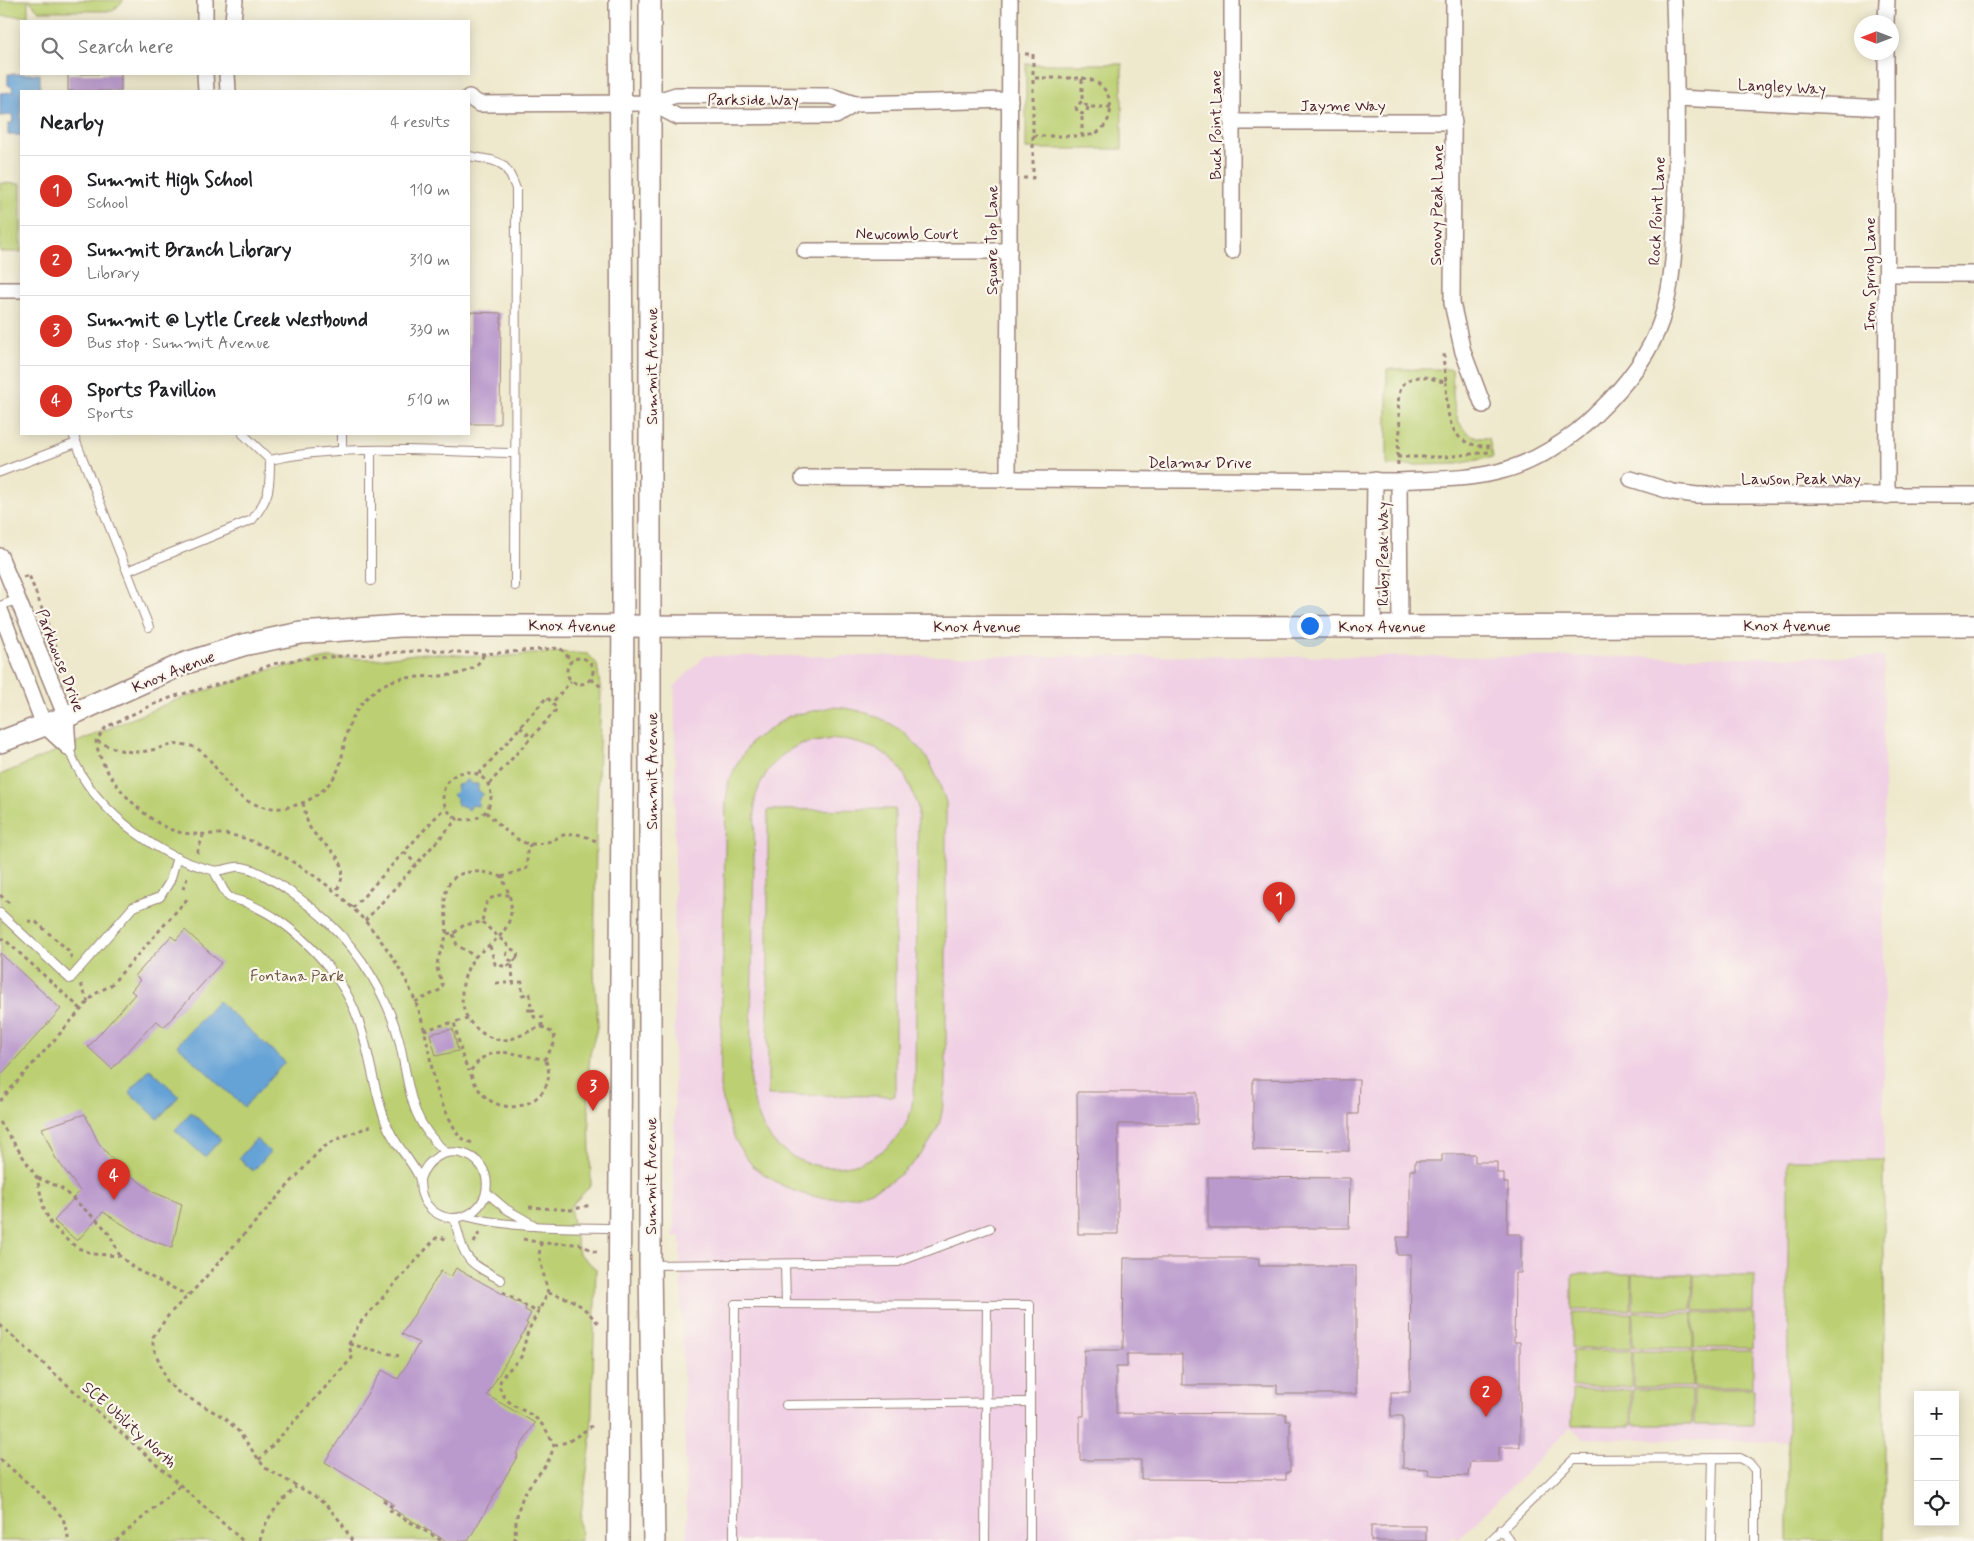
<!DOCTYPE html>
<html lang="en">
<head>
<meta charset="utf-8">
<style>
  :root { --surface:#fff; --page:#f2f2f2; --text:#202124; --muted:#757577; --line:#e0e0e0; --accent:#d93025 }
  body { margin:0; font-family:Mynerve,sans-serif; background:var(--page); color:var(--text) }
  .controls { position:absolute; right:15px; bottom:15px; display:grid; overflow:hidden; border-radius:0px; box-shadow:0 2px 12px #0003 }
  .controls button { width:45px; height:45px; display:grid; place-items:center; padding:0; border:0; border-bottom:1px solid var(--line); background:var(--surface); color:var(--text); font:25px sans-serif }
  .compass { position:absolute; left:1854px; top:15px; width:45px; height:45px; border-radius:50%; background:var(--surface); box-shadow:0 2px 12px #0003; rotate:270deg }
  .you { position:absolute; left:1309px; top:625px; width:18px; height:18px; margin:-12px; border:4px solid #fff; border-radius:50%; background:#1a73e8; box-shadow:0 0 0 8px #1a73e833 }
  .badge { display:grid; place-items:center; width:32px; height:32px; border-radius:50%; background:var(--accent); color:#fff; font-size:16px; font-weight:700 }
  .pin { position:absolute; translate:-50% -41px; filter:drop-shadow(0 1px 2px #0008) }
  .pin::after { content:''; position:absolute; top:26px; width:18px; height:15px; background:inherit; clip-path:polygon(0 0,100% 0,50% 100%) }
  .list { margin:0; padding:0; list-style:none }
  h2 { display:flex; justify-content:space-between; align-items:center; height:65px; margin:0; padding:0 20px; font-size:21px }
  h2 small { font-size:16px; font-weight:400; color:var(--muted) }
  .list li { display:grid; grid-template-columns:32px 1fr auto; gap:15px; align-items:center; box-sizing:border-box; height:70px; padding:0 20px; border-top:1px solid var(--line) }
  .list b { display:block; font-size:19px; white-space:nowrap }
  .list p { margin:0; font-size:16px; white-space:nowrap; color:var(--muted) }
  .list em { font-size:16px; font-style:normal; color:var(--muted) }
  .icon { flex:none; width:28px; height:28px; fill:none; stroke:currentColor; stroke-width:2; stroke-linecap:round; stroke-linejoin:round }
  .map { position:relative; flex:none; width:1974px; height:1541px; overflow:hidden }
  .search { position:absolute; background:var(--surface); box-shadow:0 2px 12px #0003; left:20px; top:20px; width:450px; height:55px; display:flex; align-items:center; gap:12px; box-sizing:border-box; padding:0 18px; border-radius:0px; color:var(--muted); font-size:19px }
  .panel { position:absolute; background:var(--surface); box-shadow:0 2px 12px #0003; left:20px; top:90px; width:450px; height:345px; border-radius:0px }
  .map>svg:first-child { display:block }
  .built { fill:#f0d0e4 }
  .green { fill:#bcd073; stroke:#83784f; fill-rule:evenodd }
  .water { fill:#65a2d6; stroke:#586080 }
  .building { fill:#ba99cc }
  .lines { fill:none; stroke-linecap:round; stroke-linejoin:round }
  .lane-casing { stroke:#9c847c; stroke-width:10 }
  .street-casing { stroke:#9c847c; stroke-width:18 }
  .secondary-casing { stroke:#9c847c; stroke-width:24 }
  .path { stroke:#9c847c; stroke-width:3; stroke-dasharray:4 4; stroke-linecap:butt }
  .lane { stroke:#fff; stroke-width:8 }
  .street { stroke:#fff; stroke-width:15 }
  .secondary { stroke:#fff; stroke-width:21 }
  .labels { text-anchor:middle; stroke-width:4.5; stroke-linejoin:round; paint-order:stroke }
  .street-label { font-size:16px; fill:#4a1f2b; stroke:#fbf7ec }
  .park-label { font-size:16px; fill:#6c5441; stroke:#fbf7ec }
</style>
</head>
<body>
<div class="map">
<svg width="1974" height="1541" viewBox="0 0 1974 1541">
  <rect width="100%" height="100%" fill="#fbf7ec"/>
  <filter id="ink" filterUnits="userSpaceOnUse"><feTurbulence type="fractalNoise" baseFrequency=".02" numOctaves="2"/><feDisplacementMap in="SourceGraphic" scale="10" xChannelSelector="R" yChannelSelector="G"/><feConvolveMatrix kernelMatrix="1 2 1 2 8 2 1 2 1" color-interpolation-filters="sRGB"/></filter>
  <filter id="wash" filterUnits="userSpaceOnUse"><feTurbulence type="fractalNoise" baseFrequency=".0096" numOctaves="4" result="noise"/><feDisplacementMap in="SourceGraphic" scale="20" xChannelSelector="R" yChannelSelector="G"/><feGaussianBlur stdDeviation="1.12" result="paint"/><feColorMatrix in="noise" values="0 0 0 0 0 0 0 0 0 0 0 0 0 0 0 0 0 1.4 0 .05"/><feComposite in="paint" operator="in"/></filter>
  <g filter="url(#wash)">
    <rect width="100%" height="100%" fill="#eee8cc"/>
    <path class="built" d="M705,656l1179,1v884h-96l-1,-99 -204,-4 -12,-11 -113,113 -4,-4 -5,5h-762l-7,-305h-6l1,-550z"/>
    <g class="green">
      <rect x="0" y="0" width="28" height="16"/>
      <path d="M29,0h95l-11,11h-74z"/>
      <rect x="1026" y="64" width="96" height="85"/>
      <path d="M0,183l21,1v68h-21z"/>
      <path d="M1387,369h65c2,27 -3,71 37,69l4,19 -36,7 -70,2z"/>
      <path d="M558,652l30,2 9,10 4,28 -5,142 -2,139 4,51 -8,30 -2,29 3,102 -21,22 9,47 17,15 -5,173 -11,79 1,20h-581v-766l171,-73 102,-33 55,-11 48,1 48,-6 71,4z"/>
      <path d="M832,707c42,2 81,22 101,62 5,10 9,22 13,33v283c-3,13 -3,32 -9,44 -29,61 -103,90 -162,52 -7,-5 -16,-9 -22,-15 -22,-25 -26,-48 -33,-79l6,-286 3,-20 9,-19 14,-21 37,-25zM832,738c53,9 69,17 86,70l-3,275c-2,10 -2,23 -6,34 -18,46 -78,64 -119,38 -5,-4 -11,-7 -15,-11 -16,-18 -20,-37 -25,-60l5,-285c6,-23 22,-45 46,-55 9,-3 21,-4 31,-6z"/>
      <path d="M895,809v287l-127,-1v-285z"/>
      <rect x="1788" y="1160" width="96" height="381"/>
      <path d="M1572,1274h60l-1,36h-59z"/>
      <path d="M1633,1274h60l-1,36h-59z"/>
      <path d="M1694,1275h60l-1,36h-59z"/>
      <path d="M1572,1313h60l-1,36 -59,-1z"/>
      <rect x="1633" y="1313" width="60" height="35"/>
      <path d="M1694,1313h60l-1,35h-59z"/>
      <path d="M1572,1351h60l-1,36h-59z"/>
      <rect x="1633" y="1351" width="60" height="36"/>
      <rect x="1694" y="1351" width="59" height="36"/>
      <path d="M1633,1389l59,1v35h-59z"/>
      <path d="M1694,1389h60l-1,36h-59z"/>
      <path d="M1572,1390h59v36l-59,-1z"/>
    </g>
    <g class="water">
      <path d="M8,74h32v17h-19v44h-13v-11l4,-1 1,-6 -2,-2 -11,1v-23l13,-1 -1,-5 -4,-2z"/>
      <path d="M467,779l5,5h6v6l5,4 -4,4 -1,8 -6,-1 -3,5 -5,-4h-7v-7l-4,-4 4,-4 -1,-6 7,-1z"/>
      <path d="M218,1001l67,61 -41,45 -67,-62z"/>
      <path d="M150,1069l29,27 -21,23 -29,-27z"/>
      <path d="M191,1112l30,27 -16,18 -30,-27z"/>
      <path d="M256,1139l14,13 -17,19 -14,-13z"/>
    </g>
    <g id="blocks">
      <g class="building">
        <rect x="68" y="74" width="53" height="17"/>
        <path d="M469,312l32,1 -1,111h-31z"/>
        <path d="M185,930l36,33 -57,64 -7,-6 -6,5 -39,43 -24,-22 47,-53 -4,-3 9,-11 -5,-4 36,-40 5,4z"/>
        <path d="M0,953l61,56 -61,67z"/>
        <path d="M453,1029l5,22 -22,5 -6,-22z"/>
        <path d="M1253,1079l106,1 -1,34h-9v37l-96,-1z"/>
        <path d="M1077,1092h120v32h-79v110h-40z"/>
        <path d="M85,1114l13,28 19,23 36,27 29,12 -10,44 -29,-11 -40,-25 -26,29 -23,-20 26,-30 -25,-34 -13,-29z"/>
        <path d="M1442,1154h33v8h22v11h7v10h4l-1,51h14v39h-6l-1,69h6v105h-21v15h-29l-2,14 -38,-1 -2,-6 -25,-1v-52h-12v-24h19l1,-137h-14v-18h13v-67h5v-9h27z"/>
        <path d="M1208,1177l142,1 -1,50h-141z"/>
        <path d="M1124,1258h135v8h97v128h-79v-9h-95v-31h-55v13h-11v46l170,1v7h4v51h-4v8l-145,-1v-19h-61v-44h4v-66h39z"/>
        <path d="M456,1268l70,39 -1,3 6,3 -5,10 2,1 -41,71 48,28 -19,31 2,1 -50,86h-22l-55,-33 3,-4 -69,-42 57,-92 16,9 21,-36 -17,-9 39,-63 10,6z"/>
        <rect x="1371" y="1526" width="55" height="15"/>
      </g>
    </g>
  </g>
  <g filter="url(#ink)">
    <use href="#blocks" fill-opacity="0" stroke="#9c847c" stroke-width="1"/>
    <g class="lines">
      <g class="lane-casing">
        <g id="lane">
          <path d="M469,156c30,6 36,2 47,33l-1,397"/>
          <path d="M73,434l76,193"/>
          <path d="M342,434v17"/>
          <path d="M270,460c76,-17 167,-8 245,-7"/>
          <path d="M0,472l76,-29"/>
          <path d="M127,571l125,-51c18,-23 18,-32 18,-60l-27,-26"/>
          <path d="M371,581v-130"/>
          <path d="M0,606l18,-7"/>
          <path d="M68,747c3,6 5,14 9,20 24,47 84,91 135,103 10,3 20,-5 30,-3 25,4 70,40 88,57 32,30 58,74 69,116 11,45 8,79 47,112"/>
          <path d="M214,871c4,7 9,21 15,26 5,3 13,4 18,6 9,4 19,9 27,14 24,16 45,37 62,60 34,47 31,95 50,146 7,20 24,35 33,54 2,5 1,10 2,15 5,19 24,31 43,24 11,-3 20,-14 22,-24 8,-42 -51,-57 -66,-13"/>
          <path d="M0,913l70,66 63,-72 27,-10 10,-16 7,-24"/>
          <path d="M486,1192l20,17 28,16"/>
          <path d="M465,1216c49,13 102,11 153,12"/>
          <path d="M454,1218c12,42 8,41 47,62"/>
          <path d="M652,1265l246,-3 92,-34"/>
          <path d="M785,1265l1,39"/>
          <path d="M786,1405l244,-3"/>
          <path d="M1501,1529l9,12"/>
          <path d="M734,1541l1,-237 295,1v236"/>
          <path d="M985,1541l2,-236"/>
          <path d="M1490,1541l84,-82 166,-1 8,4 7,8v71"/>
          <path d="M1711,1541l2,-83"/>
        </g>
      </g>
      <g class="street-casing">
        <g id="street">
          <path d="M205,0v21"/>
          <path d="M1454,0l-2,303 11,49 20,53"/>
          <path d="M233,21l2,-21"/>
          <path d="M1886,22l1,-22"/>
          <path d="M1886,52l1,444"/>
          <path d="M205,74l1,17"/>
          <path d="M227,74l1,17"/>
          <path d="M469,97l10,7 172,-1 25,-8 155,1 24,8 155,-4"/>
          <path d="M1677,98l209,10"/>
          <path d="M651,103l27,14 158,-1 19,-12"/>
          <path d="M1232,122h222"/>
          <path d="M805,251h204"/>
          <path d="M1232,251v-251"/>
          <path d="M1887,274h87"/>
          <path d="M0,290h21"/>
          <path d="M803,478l596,3c33,-2 66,-1 98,-9 36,-8 75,-33 100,-59 27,-26 52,-56 64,-92 15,-45 14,-93 15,-139 1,-61 0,-121 -2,-182"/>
          <path d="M1008,479l2,-479"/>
          <path d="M1631,479l42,13 24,3h277"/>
          <path d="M1399,481l1,146"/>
          <path d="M0,556l66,161 2,30"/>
          <path d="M0,610l44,115 24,22"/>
          <path d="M1373,627l2,-147"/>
        </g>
      </g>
      <g class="secondary-casing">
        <g id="secondary">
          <path d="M650,0v1265l4,276"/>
          <path d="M0,742l66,-25 117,-53 60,-19 58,-12 99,-7 1000,1 574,-2"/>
          <path d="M618,1541l5,-946 -3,-595"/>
        </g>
      </g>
      <g class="path">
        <path d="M1025,54h8v24"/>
        <path d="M1082,78c39,3 37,58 0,58"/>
        <path d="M1088,107l-1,4 -5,3 -5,-3 -1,-4 6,-6 6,6h23"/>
        <path d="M1033,136h49v-22"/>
        <path d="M1023,178h10v-100h49v23"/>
        <path d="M1397,457h47l45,-5 -1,-6c-41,1 -41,-32 -42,-64"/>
        <path d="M1398,465c-1,-12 1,-23 2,-36 0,-17 -10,-49 19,-52 8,-1 18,4 27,5l-3,-26 6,-1"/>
        <path d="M23,577l6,-2 27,71"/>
        <circle cx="580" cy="671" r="13"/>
        <path d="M591,679l13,10"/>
        <path d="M520,727l11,10"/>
        <path d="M97,741c13,6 25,11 39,11 22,0 39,-14 60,-4 22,12 25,42 56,55 31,14 70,-2 85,-31 5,-10 6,-22 8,-33 6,-25 19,-44 42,-56 28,-14 83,5 97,-29"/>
        <circle cx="467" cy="796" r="24"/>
        <path d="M479,774l68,-77 5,6"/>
        <path d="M489,784l68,-75 -5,-6 19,-22"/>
        <path d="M303,803c2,7 3,16 6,23 13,23 48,32 27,65"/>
        <path d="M486,812c11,10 29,31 45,32 32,1 27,-22 67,-2"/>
        <path d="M404,852l12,12"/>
        <path d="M197,853l6,-17"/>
        <path d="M502,877l25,-9v-18l4,-6"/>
        <path d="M183,889l5,-13"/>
        <path d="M0,895l9,8"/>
        <path d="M353,908l92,-101"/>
        <path d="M28,921l8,1 33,29 3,8"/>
        <path d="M365,921l93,-103"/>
        <path d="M482,922l30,27"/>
        <path d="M447,933l6,1 11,-9 18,-3 3,-16 4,-7 11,-4h10"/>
        <path d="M453,934l4,11 19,12"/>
        <path d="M0,939h4l77,70"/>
        <path d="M490,946l5,18 12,3 9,-8"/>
        <circle cx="512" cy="955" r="5.5"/>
        <path d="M512,965l1,18 9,-1v13l8,-1 1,16h-6"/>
        <path d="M496,983h17"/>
        <path d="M81,984l7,18"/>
        <path d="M415,1002l27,-13c2,-7 -4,-13 -5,-22 0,-12 8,-21 9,-33 2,-11 -2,-23 -1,-35 2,-33 34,-30 57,-22 6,15 13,27 7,44 -6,17 -20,23 -33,35 -15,17 -20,49 -5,67 9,10 20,17 33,17 15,-1 25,-11 39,-13l11,7 1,8 -10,17c-31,-3 -55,-19 -75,13 21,63 96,29 75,-13"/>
        <path d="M531,1010h3v7h8v10"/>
        <path d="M468,1019l-14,3 9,37 6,12"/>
        <path d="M424,1030l30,-8"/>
        <path d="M0,1101l95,-107 16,-9 78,-88"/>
        <path d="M0,1122l37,56 7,31 7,15 17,17 10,7 16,6 26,2 15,13 52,26"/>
        <path d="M472,1143l-13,-6c-7,-14 -16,-29 -21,-44 -8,-27 -10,-55 -19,-82 -20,-57 -64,-110 -115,-142 -21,-14 -58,-35 -83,-35 -17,0 -32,2 -49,-4 -31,-12 -72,-56 -76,-89l10,-14 46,-22 23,-9 52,-14 46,-18 28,-5 128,-9 55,4 76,-6 12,13"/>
        <path d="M38,1178l23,10 40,36 9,11 10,21"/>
        <path d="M529,1207l42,3 19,-5"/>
        <path d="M523,1239l18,4 38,1 19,9"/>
        <path d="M474,1243l6,-12"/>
        <path d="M503,1292l32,19 4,-3"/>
        <path d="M548,1293c25,5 33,11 50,30"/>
        <path d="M0,1325l243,216"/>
        <path d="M349,1344l50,12"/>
        <path d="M554,1445l14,-3 24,-16"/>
        <path d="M0,1459l46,40 17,19 6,23"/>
        <path d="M259,1460l93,-102 -3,-14 10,-20 77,-86 5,-1 6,3"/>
        <path d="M383,1500l8,5 -3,4 54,32"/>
        <path d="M116,1541l64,-56"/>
        <path d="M260,1541c5,-24 19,-37 36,-54"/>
        <path d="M352,1541l-11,-19 -15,-17 -13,-10 -48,-27 -26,-36 -14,-14 -47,-26 -10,-9 -15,-36v-10l17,-24 23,-22 128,-142 14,-9 38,-15"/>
        <path d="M515,1541c0,-21 3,-39 15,-56 12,-16 19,-20 24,-40 -5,-11 -11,-22 -21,-29 -16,-10 -28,-11 -34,-31l3,-8 19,-20 7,-26 20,-38 -9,-38 2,-12"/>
      </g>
      <use href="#lane" class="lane"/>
      <use href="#street" class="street"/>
      <use href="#secondary" class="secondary"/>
    </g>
  </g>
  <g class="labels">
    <g class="street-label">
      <text transform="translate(1782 86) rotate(3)" y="6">Langley Way</text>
      <text x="753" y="105">Parkside Way</text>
      <text x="1343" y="111">Jayme Way</text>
      <text transform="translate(1215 125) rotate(-90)" y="6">Buck Point Lane</text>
      <text transform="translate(1436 205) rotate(-89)" y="6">Snowy Peak Lane</text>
      <text transform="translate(1656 211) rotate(-87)" y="6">Rock Point Lane</text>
      <text x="907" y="239">Newcomb Court</text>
      <text transform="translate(991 240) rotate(-90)" y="6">Square Top Lane</text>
      <text transform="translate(1869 274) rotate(-90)" y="6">Iron Spring Lane</text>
      <text transform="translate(651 366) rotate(-90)" y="6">Summit Avenue</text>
      <text x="1200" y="468">Delamar Drive</text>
      <text x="1801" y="484">Lawson Peak Way</text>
      <text transform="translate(1382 554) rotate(-90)" y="6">Ruby Peak Way</text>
      <text transform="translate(572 625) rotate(1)" y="6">Knox Avenue</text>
      <text x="1787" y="631">Knox Avenue</text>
      <text x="977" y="632">Knox Avenue</text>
      <text x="1382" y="632">Knox Avenue</text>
      <text transform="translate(61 660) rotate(69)" y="6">Parkhouse Drive</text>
      <text transform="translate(173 671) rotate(-22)" y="6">Knox Avenue</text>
      <text transform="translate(651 771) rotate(-90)" y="6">Summit Avenue</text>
      <text transform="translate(650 1176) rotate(-90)" y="6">Summit Avenue</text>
      <text transform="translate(130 1424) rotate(42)" y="6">SCE Utility North</text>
    </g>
    <g class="park-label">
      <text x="297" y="981">Fontana Park</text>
    </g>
  </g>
</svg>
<div class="controls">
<button>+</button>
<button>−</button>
<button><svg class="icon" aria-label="locate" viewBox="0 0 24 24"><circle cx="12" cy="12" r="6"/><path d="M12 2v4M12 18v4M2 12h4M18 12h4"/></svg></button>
</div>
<svg class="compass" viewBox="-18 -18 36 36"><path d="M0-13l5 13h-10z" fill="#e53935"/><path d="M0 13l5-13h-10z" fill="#757577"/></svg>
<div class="you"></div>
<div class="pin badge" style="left:1279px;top:923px">1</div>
<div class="pin badge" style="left:1486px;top:1417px">2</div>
<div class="pin badge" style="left:593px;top:1111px">3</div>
<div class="pin badge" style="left:114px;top:1200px">4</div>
<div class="search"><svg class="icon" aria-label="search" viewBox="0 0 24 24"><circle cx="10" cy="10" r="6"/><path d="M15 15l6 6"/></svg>Search here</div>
<section class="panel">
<h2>Nearby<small>4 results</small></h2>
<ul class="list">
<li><span class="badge">1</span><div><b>Summit High School</b><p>School</p></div><em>110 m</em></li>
<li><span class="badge">2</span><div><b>Summit Branch Library</b><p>Library</p></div><em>310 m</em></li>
<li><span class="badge">3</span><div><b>Summit @ Lytle Creek Westbound</b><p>Bus stop · Summit Avenue</p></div><em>330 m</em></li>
<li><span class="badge">4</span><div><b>Sports Pavillion</b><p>Sports</p></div><em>510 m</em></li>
</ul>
</section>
</div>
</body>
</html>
